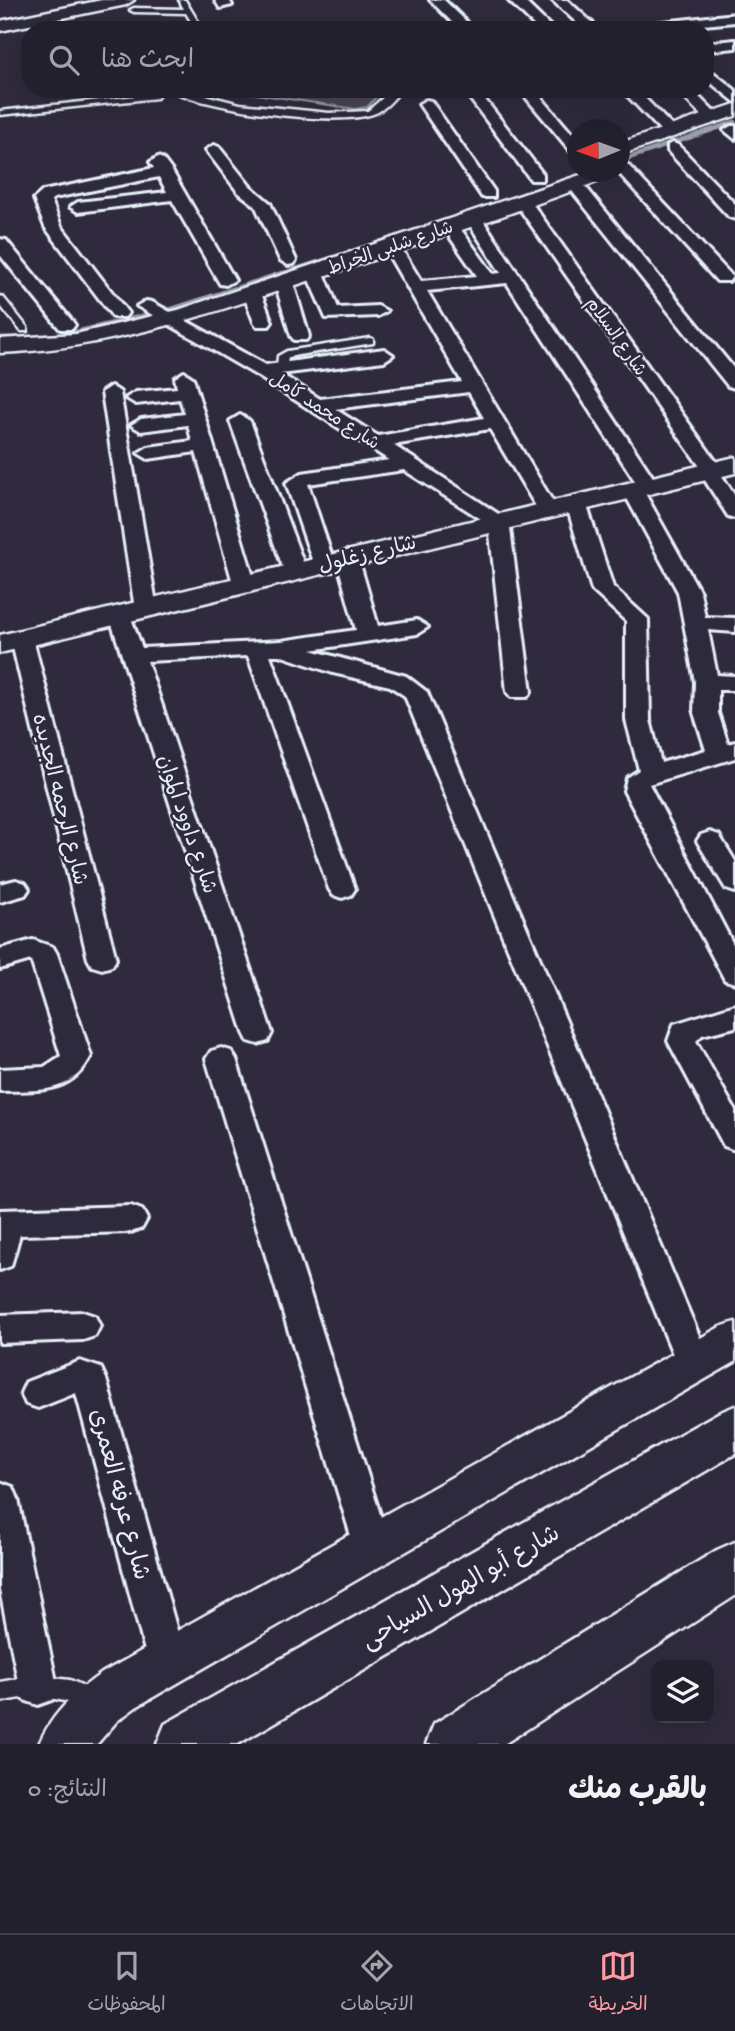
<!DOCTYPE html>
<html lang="ar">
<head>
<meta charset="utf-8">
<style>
  :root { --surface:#23202e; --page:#2b2836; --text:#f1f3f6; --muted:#a3a3aa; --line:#403e4a; --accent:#ff9aa2 }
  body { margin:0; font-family:"Gochi Hand","Playpen Sans Arabic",sans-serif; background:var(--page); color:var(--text); direction:rtl }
  .controls { position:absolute; right:21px; bottom:21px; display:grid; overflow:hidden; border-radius:14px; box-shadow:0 7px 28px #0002 }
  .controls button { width:63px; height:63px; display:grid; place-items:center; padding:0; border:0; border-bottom:2px solid var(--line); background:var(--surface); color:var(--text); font:35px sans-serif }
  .compass { position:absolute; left:567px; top:119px; width:63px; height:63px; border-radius:50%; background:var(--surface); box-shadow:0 7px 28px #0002; rotate:269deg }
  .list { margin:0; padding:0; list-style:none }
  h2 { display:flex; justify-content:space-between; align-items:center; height:91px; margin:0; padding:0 28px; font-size:30px }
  h2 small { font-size:23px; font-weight:400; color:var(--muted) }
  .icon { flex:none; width:38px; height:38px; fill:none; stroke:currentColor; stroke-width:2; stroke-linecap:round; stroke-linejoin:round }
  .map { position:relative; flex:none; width:735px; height:1744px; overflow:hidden; direction:ltr }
  .search { position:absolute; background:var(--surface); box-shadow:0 7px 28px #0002; left:21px; right:21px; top:21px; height:77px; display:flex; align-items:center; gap:18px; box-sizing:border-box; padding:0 24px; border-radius:28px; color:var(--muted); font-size:26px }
  .sheet { height:189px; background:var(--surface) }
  nav { display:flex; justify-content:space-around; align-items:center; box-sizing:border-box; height:98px; border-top:2px solid var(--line); background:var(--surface); font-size:19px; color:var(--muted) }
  nav a { display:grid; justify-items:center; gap:4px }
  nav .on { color:var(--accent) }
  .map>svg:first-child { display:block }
  .green { fill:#464455; stroke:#979aa6; stroke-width:2 }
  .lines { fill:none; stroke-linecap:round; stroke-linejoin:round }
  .stream-far1 { stroke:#9c9fab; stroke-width:4.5 }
  .stream { stroke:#9c9fab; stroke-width:5 }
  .service-casing { stroke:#e8f1f8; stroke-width:5 }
  .minor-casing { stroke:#e8f1f8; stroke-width:6 }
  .tertiary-casing { stroke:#e8f1f8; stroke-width:5 }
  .secondary-casing { stroke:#e8f1f8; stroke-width:5 }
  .service { fill:#2f2a3d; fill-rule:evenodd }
  .minor { fill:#2f2a3d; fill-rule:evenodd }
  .tertiary { fill:#2f2a3d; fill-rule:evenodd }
  .secondary { fill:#2f2a3d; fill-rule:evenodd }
  .labels { text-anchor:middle; stroke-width:5; stroke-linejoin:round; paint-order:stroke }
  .far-street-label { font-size:18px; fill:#e8f1f8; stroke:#2f2a3d }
  .street-label { font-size:21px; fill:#e8f1f8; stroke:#2f2a3d }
  .near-street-label { font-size:24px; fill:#e8f1f8; stroke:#2f2a3d }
</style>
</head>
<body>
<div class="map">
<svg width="735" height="1744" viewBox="0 0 735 1744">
  <rect width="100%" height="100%" fill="#2f2a3d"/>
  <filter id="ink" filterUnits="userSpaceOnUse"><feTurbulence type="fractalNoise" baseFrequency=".0143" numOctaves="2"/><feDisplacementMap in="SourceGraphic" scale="14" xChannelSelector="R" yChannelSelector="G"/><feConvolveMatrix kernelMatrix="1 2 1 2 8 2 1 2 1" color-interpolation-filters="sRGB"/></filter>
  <g filter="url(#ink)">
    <path class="green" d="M222,89h162l-17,18 -12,2z"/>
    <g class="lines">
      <g class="stream-far1">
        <path d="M620,161l115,-39"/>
        <path d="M278,275l93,-30"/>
      </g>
      <g class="stream">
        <path d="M60,336l113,-27 110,-36"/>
        <path d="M0,338h20"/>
      </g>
      <g class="service-casing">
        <g id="service">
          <path d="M179,0h6l18,30h-7l-10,-17 -52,-1 -4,-2 4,-2 50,1z"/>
          <path d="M169,89h12l59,15 89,9 39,-2 25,-22h9c-8,9 -17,21 -29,25 -36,13 -171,-5 -204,-25z"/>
          <path d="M154,94l4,2 -1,2 -157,17v-4z"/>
          <path d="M0,296l3,1 24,30v4h-6l-21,-26z"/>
          <path d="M370,338l3,1v4l-81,13 -4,2 -2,12 -9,-2 1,-12 9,-5z"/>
          <path d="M35,1676l35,4 29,13 3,7 -3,7 -7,3c-32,-13 -58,-16 -92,-8v-20z"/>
        </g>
      </g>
      <g class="minor-casing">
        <g id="minor">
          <path d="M215,0h14l3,5 -12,3z"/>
          <path d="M430,0h14l31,30h-15z"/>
          <path d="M508,0h15l31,30h-15z"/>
          <path d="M552,0h15l32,29 136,-15v8l-84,8h-66z"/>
          <path d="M735,40v8l-30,3v-8z"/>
          <path d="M705,66l30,24v12l-30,-24z"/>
          <path d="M519,89h15l44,52v14l-5,-1z"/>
          <path d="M621,89h15l39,40v6h-10z"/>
          <path d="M676,89h15l26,26v6h-10z"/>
          <path d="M478,96l5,1 60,77v6h-12l-60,-80z"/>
          <path d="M426,100l5,1 63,90v6h-12l-63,-93z"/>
          <path d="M731,126h4v13l-11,-9z"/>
          <path d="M673,143l5,2 57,59v15l-6,-2 -61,-66v-6z"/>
          <path d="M214,145l5,2 31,39 20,17 26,57 -2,4 -6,1 -8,-5 -25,-55 -17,-13 -32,-42z"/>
          <path d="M158,157l5,2 9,12 63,109 -9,5 -6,-1 -48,-84 -94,12 -8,-5 8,-5 89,-10 -8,-15 -105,21 -3,2 10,26 67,87 -3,4h-12l-68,-90 -11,-28 9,-8 111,-23 -4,-6z"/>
          <path d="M620,162l6,1 103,110 3,4 -3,4h-12l-99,-109z"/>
          <path d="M574,178l6,2 155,190v18l-7,-2 -160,-200v-6z"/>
          <path d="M523,197l6,2 193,271 -2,3 15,23v22l-7,-2 -29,-45 2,-3 -186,-266z"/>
          <path d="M474,214l6,2 178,269 -3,4 -12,1 57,102 5,25 30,1v14l-27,-2 9,45 18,1v14h-17v23l10,31 7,-2v16l-86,26 86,164v35l-10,-3 -101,-189 3,-13 12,-8 -13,-50v-99l-34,-31 -26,-87 3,-4 7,-2 10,6 27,84 35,32 2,101 11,43 45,-13 -12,-37 1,-31 -17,-90 -56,-103 3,-4 12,-1 -130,-201 -80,8 130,218 -3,4h-14l-50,-84 -97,16 116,76 22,171 -4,5h-16l-4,-5 -18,-168 -85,-54 -96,14 26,79 -11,6 -8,-1 -29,-85 16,-10 87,-13 -133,-85 -119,-69 9,-5 6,1 114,63 118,-16 9,6 -9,6 -103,13 39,25 142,-17 -78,-135 2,-4h12l23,38 56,-5 -34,-49 8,-5 6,2 36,50 8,-1 -35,-54zM469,392l15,26 -106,18 -43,-27z"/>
          <path d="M0,239l6,1 66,81 3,4 -3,4h-12l-60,-74z"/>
          <path d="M315,268l9,5 14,35 40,-2 9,5 -9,5 -52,2 -20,-45z"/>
          <path d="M284,278l9,5 16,53 -3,4h-12l-3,-4 -16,-53z"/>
          <path d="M252,288l9,5 11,29 -3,4h-12l-3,-4 -11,-29z"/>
          <path d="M184,372l9,6 62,205 -3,5h-16l-3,-5 -37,-131 -48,7 -10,-6 10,-6 44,-6 -4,-16 -47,6 -10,-6 10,-6 44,-5 -5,-15 -44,5 -10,-6 10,-6 41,-4 -2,-10z"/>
          <path d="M111,386l9,6 37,217 -11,7 -11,-7 -33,-217z"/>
          <path d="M240,415l10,6 56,149 -3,5h-16l-3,-5 -54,-149z"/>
          <path d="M347,551l11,6 20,69 39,-6 11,7 -11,7 -106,16 95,26 21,16 284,672 -5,10 -12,5 -12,-5 -5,-10 -272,-668 -15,-10 -57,-13 -54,-18h-9l85,234 -4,6 -9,3 -9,-3 -4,-6 -81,-233 -101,5 125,372 -4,8 -10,3 -10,-3 -4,-8 -135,-418 11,-7 8,2 14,38 139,-7 75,-11 -20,-73z"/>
          <path d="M22,632l11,7 83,320 -4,7 -10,3 -10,-3 -4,-7 -77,-320z"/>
          <path d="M710,832l9,3 16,26v31l-9,-3 -29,-48 4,-6z"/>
          <path d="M16,880l9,3 4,6 -4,6 -25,7v-18z"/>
          <path d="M33,940l20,7 4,7 34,102c-20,39 -52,34 -91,35v-22l44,-2 17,-11 -30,-96 -31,9v-20z"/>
          <path d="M735,1005v22l-33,8 -6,6 39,69v40l-11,-4 -56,-105 6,-17z"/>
          <path d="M221,1048l10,3 5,8 154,487 -5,12 -13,5 -13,-5 -5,-12 -148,-487 5,-8z"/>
          <path d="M131,1206l11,4 5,9 -5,9 -11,4 -111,3 -9,31 -11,4v-60z"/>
          <path d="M83,1312l12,4 5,10 -5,10 -12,4 -83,3v-28z"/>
          <path d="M80,1361l21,7 5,11 80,283 -5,13 -14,6 -14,-6 -5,-13 -72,-269 -38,15 -12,-4 -5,-11 5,-11z"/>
          <path d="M0,1482l13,5 5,12 39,187 -5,14 -14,5 -14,-5 -5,-14 -19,-96z"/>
        </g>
      </g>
      <g class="tertiary-casing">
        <g id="tertiary">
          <path d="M102,0h32l-8,5 -126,26v-10z"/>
          <path d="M735,104v12l-115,39v-12z"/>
          <path d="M589,172h27l-3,4c-102,38 -205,73 -308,106 -101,34 -198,67 -305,71v-14l76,-5 102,-24z"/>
          <path d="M735,457v16l-735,180v-18z"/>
          <path d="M735,1322v40l-599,345 -19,14 -20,23h-58c12,-29 37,-53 63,-71l618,-346z"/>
        </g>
      </g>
      <g class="secondary-casing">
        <g id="secondary">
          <path d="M735,1406v48l-497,290h-81l8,-20 553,-311z"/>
          <path d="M735,1542v54l-231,148h-78l8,-20 283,-174z"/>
        </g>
      </g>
      <use href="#service" class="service"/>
      <use href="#minor" class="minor"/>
      <use href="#tertiary" class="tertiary"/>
      <use href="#secondary" class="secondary"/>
    </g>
  </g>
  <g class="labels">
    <g class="far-street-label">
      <text transform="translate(390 247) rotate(-19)" y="6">شارع شلبى الخراط</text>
      <text transform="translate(617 336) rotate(55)" y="6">شارع السلام</text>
      <text transform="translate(325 410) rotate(33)" y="6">شارع محمد كامل</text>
    </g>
    <g class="street-label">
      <text transform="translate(367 553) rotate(-14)" y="7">شارع زغلول</text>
      <text transform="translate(61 799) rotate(76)" y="7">شارع الرحمه الجديده</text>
      <text transform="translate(188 824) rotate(71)" y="7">شارع داوود الموان</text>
    </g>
    <g class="near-street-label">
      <text transform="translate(121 1494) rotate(75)" y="8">شارع عرفه العمرى</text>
      <text transform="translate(460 1586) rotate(-30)" y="8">شارع أبو الهول السياحى</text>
    </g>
  </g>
</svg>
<div class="controls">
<button><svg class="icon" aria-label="layers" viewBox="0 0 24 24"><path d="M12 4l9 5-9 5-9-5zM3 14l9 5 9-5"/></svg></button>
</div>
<svg class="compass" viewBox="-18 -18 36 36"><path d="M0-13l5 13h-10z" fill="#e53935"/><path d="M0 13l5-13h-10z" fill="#a3a3aa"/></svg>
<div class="search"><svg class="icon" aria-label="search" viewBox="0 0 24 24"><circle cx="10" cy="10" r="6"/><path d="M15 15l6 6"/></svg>ابحث هنا</div>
</div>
<section class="sheet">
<h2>بالقرب منك<small>النتائج: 0</small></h2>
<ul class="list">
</ul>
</section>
<nav>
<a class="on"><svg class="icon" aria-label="map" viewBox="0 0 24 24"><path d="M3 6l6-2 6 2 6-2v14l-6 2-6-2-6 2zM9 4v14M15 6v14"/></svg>الخريطة</a>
<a><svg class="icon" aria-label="directions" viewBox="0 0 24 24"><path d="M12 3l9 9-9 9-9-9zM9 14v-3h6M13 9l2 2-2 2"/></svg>الاتجاهات</a>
<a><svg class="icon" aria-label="saved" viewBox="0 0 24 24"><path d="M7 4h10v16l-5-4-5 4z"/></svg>المحفوظات</a>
</nav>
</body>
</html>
